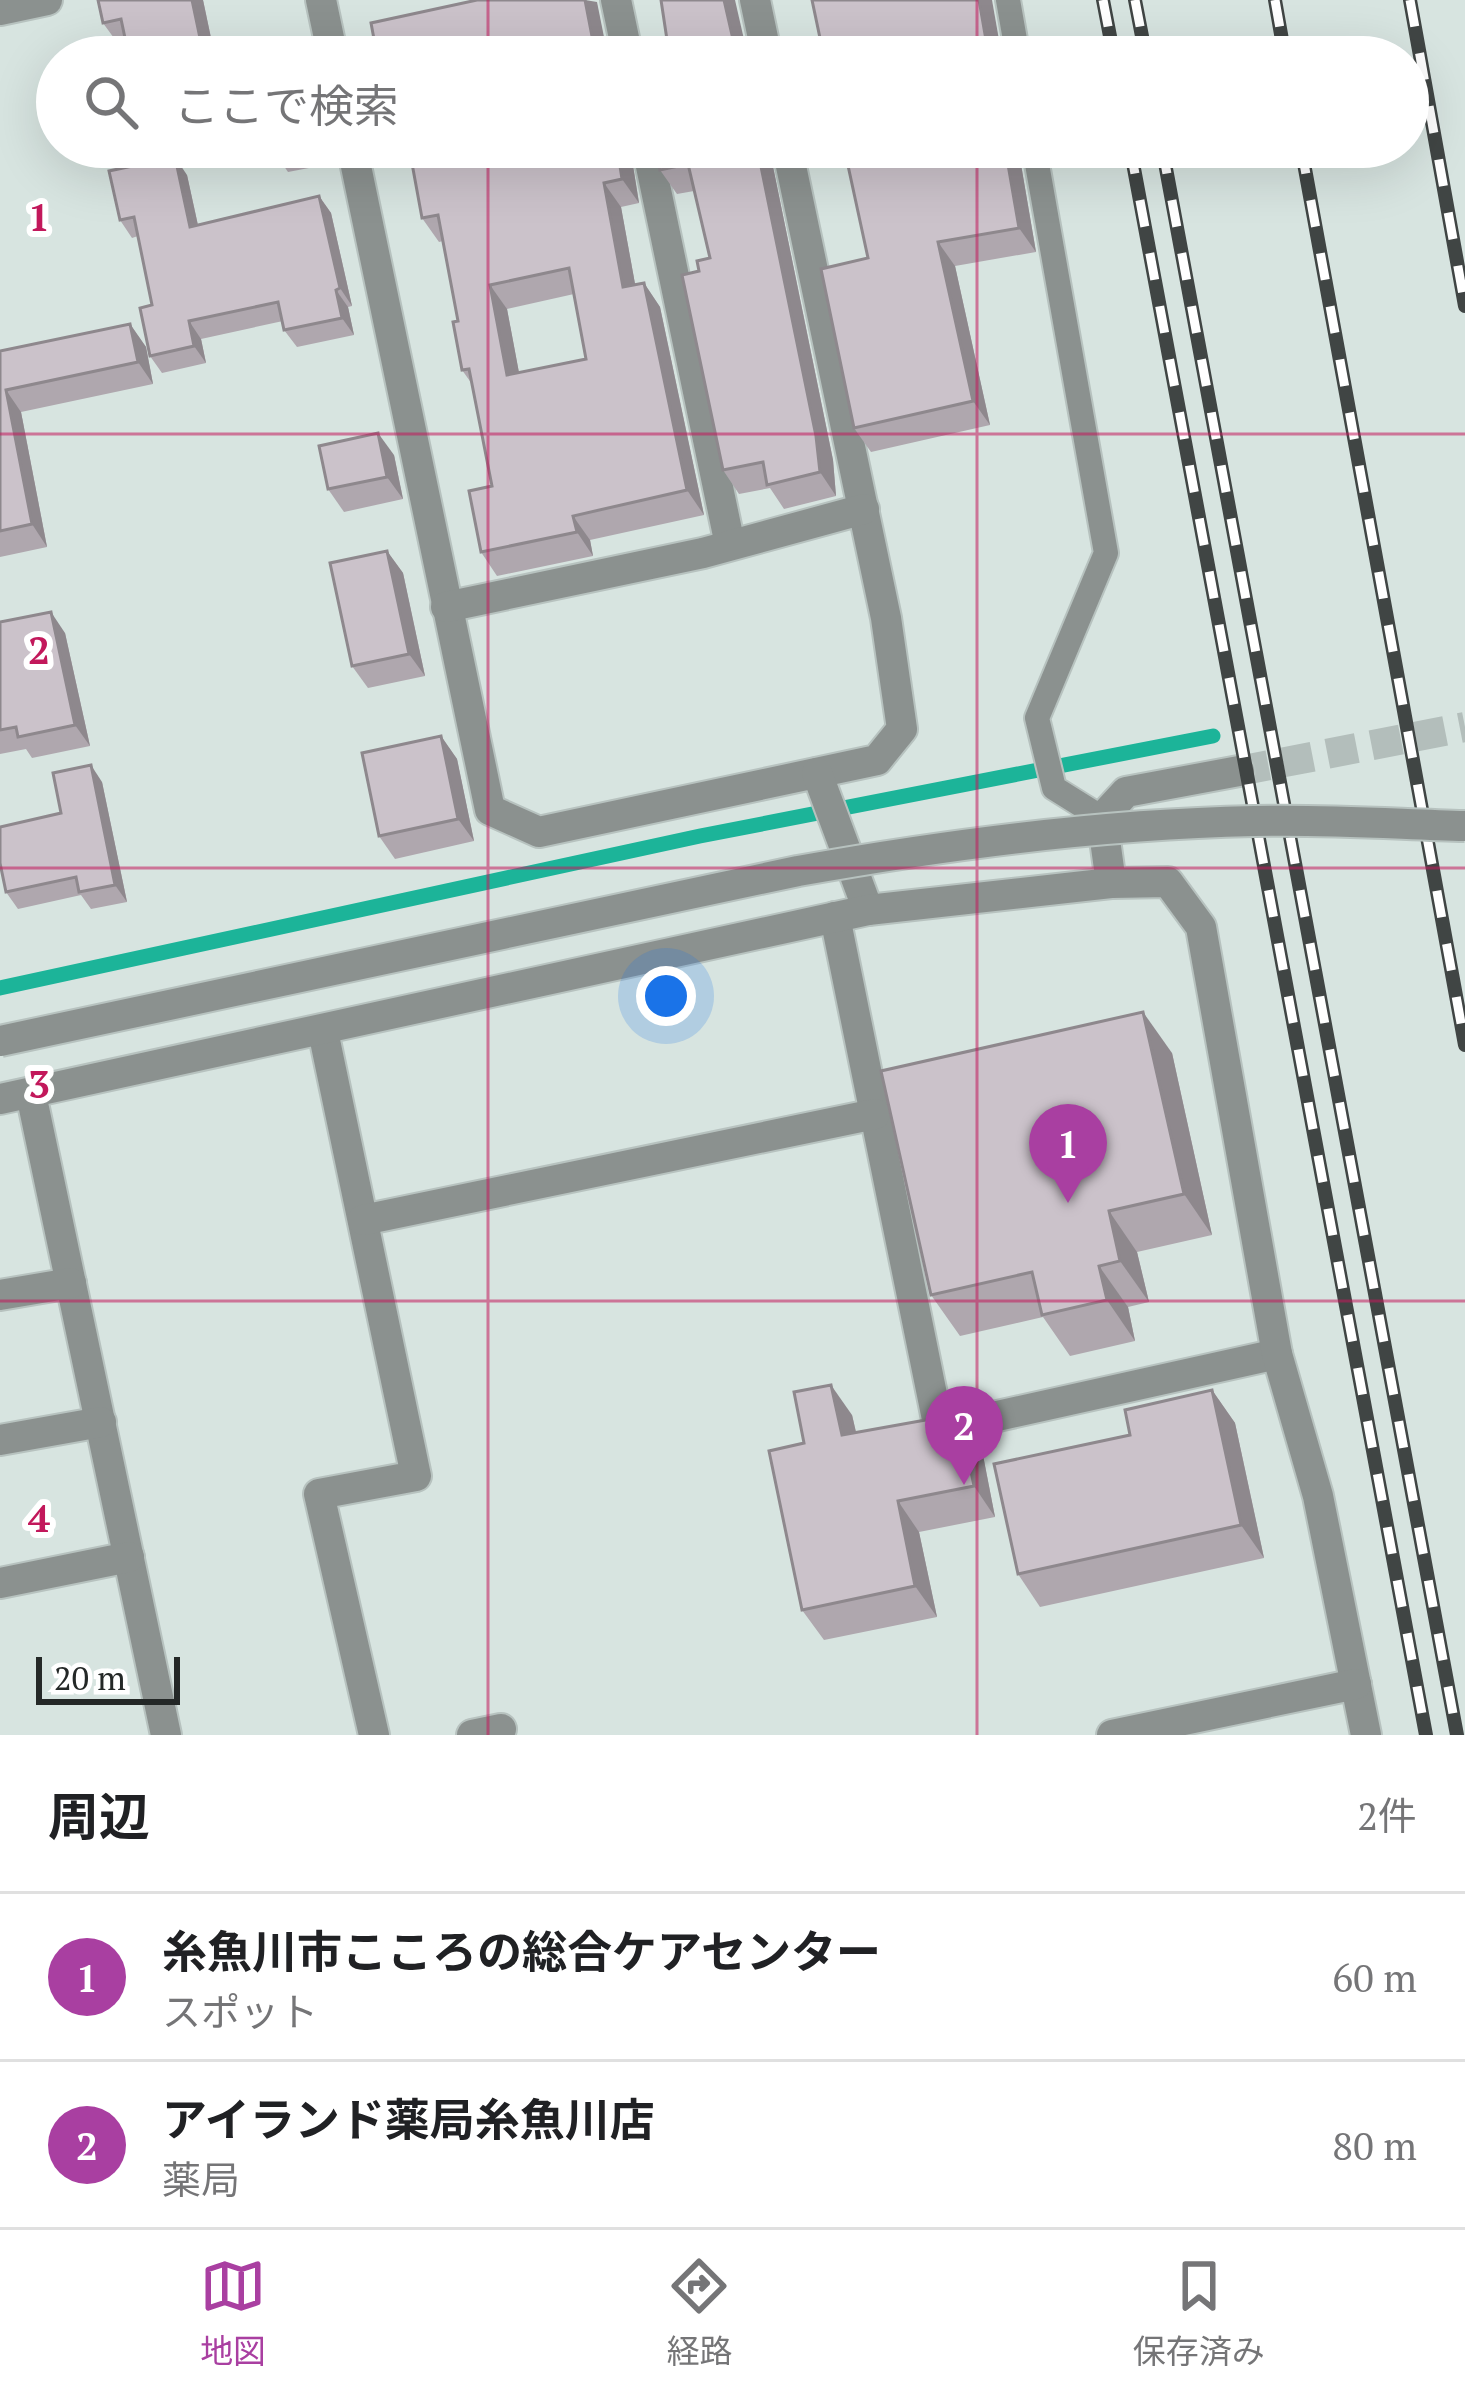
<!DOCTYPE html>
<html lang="ja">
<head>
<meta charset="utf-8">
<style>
  :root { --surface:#fff; --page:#f2f2f2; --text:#202124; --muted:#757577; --line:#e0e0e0; --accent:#a93fa1 }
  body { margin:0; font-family:"PT Serif","Noto Sans JP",serif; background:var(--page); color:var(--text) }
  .scale { position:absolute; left:36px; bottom:30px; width:144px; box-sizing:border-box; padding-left:12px; border:6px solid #242827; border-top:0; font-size:33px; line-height:42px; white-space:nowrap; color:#242827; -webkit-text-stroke:9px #fff; paint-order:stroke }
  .you { position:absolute; left:666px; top:996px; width:42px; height:42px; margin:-30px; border:9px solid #fff; border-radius:50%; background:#1a73e8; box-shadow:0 0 0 18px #1a73e833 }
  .badge { display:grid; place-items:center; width:78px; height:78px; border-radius:50%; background:var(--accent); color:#fff; font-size:39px; font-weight:700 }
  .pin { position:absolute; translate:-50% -99px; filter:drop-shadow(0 3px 6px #0008) }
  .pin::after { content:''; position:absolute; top:63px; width:42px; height:36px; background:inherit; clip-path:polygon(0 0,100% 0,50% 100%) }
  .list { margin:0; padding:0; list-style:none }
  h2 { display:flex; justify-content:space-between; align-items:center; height:156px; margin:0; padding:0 48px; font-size:51px }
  h2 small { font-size:39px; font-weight:400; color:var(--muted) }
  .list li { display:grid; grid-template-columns:78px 1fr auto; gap:36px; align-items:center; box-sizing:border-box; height:168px; padding:0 48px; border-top:3px solid var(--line) }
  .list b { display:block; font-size:45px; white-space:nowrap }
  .list p { margin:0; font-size:39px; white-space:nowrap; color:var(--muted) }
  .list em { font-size:39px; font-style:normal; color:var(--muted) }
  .icon { flex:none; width:66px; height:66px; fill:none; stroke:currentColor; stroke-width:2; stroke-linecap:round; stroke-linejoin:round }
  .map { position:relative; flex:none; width:1465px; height:1735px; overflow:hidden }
  .search { position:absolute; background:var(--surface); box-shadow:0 12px 48px #0002; left:36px; right:36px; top:36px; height:132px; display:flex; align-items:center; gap:30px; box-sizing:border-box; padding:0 42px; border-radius:66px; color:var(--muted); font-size:45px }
  .sheet { height:492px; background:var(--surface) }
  nav { display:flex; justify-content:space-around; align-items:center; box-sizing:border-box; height:168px; border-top:3px solid var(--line); background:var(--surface); font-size:33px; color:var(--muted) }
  nav a { display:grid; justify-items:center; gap:6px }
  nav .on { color:var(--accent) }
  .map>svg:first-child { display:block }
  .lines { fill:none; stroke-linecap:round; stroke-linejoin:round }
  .stream { stroke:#1cb499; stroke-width:15 }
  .minor-tunnel { stroke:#b3bebb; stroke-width:30; stroke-dasharray:30 15; stroke-linecap:butt }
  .service-casing { stroke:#b7c2bf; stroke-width:28 }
  .minor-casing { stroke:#b7c2bf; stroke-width:34 }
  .service { stroke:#8b918f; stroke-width:24 }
  .minor { stroke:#8b918f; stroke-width:30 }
  .rail-casing { stroke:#404544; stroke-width:14 }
  .rail { stroke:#fff; stroke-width:9; stroke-dasharray:27; stroke-linecap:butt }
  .tertiary-bridge-casing { stroke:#b7c2bf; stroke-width:34; stroke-linecap:butt }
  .tertiary-bridge { stroke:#8b918f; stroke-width:30 }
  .wall { fill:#afa7ae; fill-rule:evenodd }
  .shaded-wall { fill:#8e888d }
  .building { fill:#cbc2ca; stroke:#8e888d; stroke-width:3; fill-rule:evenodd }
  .grid { fill:none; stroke:#c2185b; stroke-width:3; stroke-opacity:0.55 }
  .grid-label { font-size:39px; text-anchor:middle; font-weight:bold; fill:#c2185b; stroke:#fff; stroke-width:12; stroke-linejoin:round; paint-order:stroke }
</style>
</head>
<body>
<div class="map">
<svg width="1465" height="1735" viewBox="0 0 1465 1735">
  <rect width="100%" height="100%" fill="#d7e4e0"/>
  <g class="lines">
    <path class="stream" d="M0,988l700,-152 513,-100"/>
    <path class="minor-tunnel" d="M1239,771l226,-44"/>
    <g class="service-casing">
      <g id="service">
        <path d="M1008,0l10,57"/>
        <path d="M1034,147l72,406 -69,165 17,70 48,30"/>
      </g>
    </g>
    <g class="minor-casing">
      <g id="minor">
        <path d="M321,0l12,57"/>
        <path d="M616,0l12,57"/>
        <path d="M755,0l12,57"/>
        <path d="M0,10l47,-10"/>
        <path d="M352,147l138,663 49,22 338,-72 25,-31 -16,-111 -99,-471"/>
        <path d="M647,147l83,398"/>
        <path d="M446,607l257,-54 161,-44"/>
        <path d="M817,773l51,137"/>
        <path d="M1111,883l-9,-65 24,-26 113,-21"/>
        <path d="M835,917l104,512 338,-75"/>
        <path d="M323,1031l93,445 -97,18 55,241"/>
        <path d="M31,1094l135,641"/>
        <path d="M0,1099l868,-189 243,-27 57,-1 33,45 76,427 41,142 48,239"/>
        <path d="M363,1220l512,-106"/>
        <path d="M0,1295l71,-12"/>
        <path d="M0,1440l101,-18"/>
        <path d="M0,1583l129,-26"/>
        <path d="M472,1735l29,-6"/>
        <path d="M1112,1735l244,-51"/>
      </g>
    </g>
    <use href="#service" class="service"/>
    <use href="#minor" class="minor"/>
    <g class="rail-casing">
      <g id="rail">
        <path d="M1103,0l11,57"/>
        <path d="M1135,0l11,57"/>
        <path d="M1275,0l10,57"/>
        <path d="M1410,0l55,306"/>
        <path d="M1130,147l296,1588"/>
        <path d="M1162,147l295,1588"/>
        <path d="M1301,147l164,898"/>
      </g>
    </g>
    <use href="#rail" class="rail"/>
    <g class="tertiary-bridge-casing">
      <path id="tertiary-bridge" d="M0,1041l798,-170c151,-27 303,-47 456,-50 70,-2 141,3 211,5"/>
    </g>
    <use href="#tertiary-bridge" class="tertiary-bridge"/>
  </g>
  <g class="wall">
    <path d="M98,0h105l12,57h-86l-3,-13 -7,1 -16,-22z"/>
    <path d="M152,147h69l-59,13z"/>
    <path d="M271,147h63l1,16 -47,9z"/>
    <path d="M368,147h262l9,56 -18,4 14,77 9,-1 16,24 44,208 -114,25 3,16 -96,20 -16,-24 11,-66 -20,-102 -10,-14 -4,-49 -15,-80 -4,1 -17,-24 -13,-70 -35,7zM574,294l12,65 -67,14 -12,-64z"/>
    <path d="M769,147l64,313 3,36 -52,13 -14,-21 -31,6 -16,-24 -24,-199 11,-13 -16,-67 -17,3 -17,-24z"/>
    <path d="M844,147h174l18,105 -81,14 35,159 -119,27 -17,-24 14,-170z"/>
    <path d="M187,175l11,50 121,-29 12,17 21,93 -4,1 6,28 -57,12 -13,-17 -1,-9 -82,18 5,24 -44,10 -12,-17 2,-51 -14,-69 -6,2 -12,-18z"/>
    <path d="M130,324l16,23 7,37 -132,28 26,135 -47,10v-206z"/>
    <path d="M394,455l9,44 -59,13 -16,-23z"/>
    <path d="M387,551l16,22 22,103 -57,12 -16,-22z"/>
    <path d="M0,622l65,11 25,113 -58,12 -6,-9 -26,5z"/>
    <path d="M441,736l16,23 17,82 -79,18 -16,-23z"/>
    <path d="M102,782l25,120 -36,7 -10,-14 -63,14 -12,-17 55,-79z"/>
    <path d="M1172,1053l40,182 -75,17 12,50 -21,5 7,34 -65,15 -27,-39 -83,19 -29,-41z"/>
    <path d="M1212,1390l23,33 29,135 -224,49 -22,-33 112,-139z"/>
    <path d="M959,1414l22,31 14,72 -76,15 18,85 -113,23 -22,-30 50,-195 4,18z"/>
  </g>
  <g class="shaded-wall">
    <path d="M192,0h11l12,57h-11z"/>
    <path d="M585,0l12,2 11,55h-12z"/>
    <path d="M724,0h11l13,57h-11z"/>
    <path d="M979,0h13l10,57h-13z"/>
    <path d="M324,147h10l1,16z"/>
    <path d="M617,147h13l9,56 -17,-24z"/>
    <path d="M757,147h12l64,313 3,36 -16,-24z"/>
    <path d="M1005,147h13l18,105 -17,-24z"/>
    <path d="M175,157l12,18 15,69 -12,-17z"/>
    <path d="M604,183l17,24 19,104 -17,-24z"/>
    <path d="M319,196l12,17 21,93 -12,-18z"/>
    <path d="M938,242l17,24 35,159 -17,-24z"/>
    <path d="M644,283l16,24 44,208 -17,-25z"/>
    <path d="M490,285l17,24 17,90 -17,-24z"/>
    <path d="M336,290l12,17 6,28 -12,-17z"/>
    <path d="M189,321l12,18 5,24 -12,-17z"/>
    <path d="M130,324l16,23 7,37 -15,-22z"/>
    <path d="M6,390l15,22 26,135 -15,-23z"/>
    <path d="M378,433l16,22 9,44 -16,-22z"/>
    <path d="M573,516l17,24 3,16 -16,-24z"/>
    <path d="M387,551l16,22 22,103 -16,-22z"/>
    <path d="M51,612l14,21 25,113 -15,-21z"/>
    <path d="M441,736l16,23 17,82 -16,-22z"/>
    <path d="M91,765l11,17 25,120 -12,-17z"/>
    <path d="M1143,1012l29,41 40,182 -28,-41z"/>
    <path d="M1109,1211l28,41 12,50 -29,-41z"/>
    <path d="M1099,1266l29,41 7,34 -28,-41z"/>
    <path d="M831,1385l21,30 12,51 -22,-31z"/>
    <path d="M1212,1390l23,33 29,135 -23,-33z"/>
    <path d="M959,1414l22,31 14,72 -21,-31z"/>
    <path d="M898,1501l21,31 18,85 -22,-31z"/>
  </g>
  <g class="building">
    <path d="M98,0h94l12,57h-75l-8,-38 -18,4z"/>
    <path d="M477,0h108l11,57h-240l-3,-14 21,-4 -3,-16z"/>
    <path d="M661,0h63l13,57h-95l27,-4z"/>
    <path d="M812,0h167l10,57h-165z"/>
    <path d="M409,147h208l5,32 -18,4 19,104 21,-4 43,207 -114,26 4,16 -96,20 -12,-61 23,-5 -23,-117 -7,1 -9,-48 5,-1 -20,-106 -16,3zM569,268l17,91 -79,16 -17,-90z"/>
    <path d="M655,147h102l59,289 4,36 -53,13 -4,-23 -40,8 -41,-195 17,-4 -2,-10 13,-3 -22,-94 -28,6z"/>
    <path d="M844,147h161l14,81 -81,14 35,159 -119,27 -33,-159 47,-11z"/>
    <path d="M175,157l15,70 129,-31 21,92 -4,2 6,28 -58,12 -6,-28 -89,19 5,25 -44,10 -10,-48 12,-3 -18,-88 -14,3 -11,-49z"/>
    <path d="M130,324l8,38 -132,28 26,134 -32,7v-180z"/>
    <path d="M378,433l9,44 -59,12 -9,-43z"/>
    <path d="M387,551l22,103 -57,12 -22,-103z"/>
    <path d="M51,612l24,113 -57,12 -2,-10 -16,3v-108z"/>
    <path d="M441,736l17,83 -79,17 -17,-83z"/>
    <path d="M91,765l24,120 -36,7 -3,-15 -70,15 -6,-29v-36l61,-14 -8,-40z"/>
    <path d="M1143,1012l41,182 -75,17 11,50 -21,5 8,34 -65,15 -10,-43 -101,23 -50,-224z"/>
    <path d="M831,1385l11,50 117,-21 15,72 -76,15 17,85 -113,24 -33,-159 35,-8 -10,-51z"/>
    <path d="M1212,1390l29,135 -223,49 -24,-110 136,-29 -5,-25z"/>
  </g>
  <path class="grid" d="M488,0v57M977,0v57M488,147v1588M977,147v1588M0,434h1465M0,868h1465M0,1301h1465"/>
  <g class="grid-label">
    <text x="39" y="231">1</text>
    <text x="39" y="664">2</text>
    <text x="39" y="1098">3</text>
    <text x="39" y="1532">4</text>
  </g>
</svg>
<div class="scale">20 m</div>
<div class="you"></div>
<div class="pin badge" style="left:1068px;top:1203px">1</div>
<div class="pin badge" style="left:964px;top:1485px">2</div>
<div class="search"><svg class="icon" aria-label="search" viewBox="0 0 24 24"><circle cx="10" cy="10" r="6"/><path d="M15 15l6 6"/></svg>ここで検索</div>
</div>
<section class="sheet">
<h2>周辺<small>2件</small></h2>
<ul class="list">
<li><span class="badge">1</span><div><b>糸魚川市こころの総合ケアセンター</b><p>スポット</p></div><em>60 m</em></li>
<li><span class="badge">2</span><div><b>アイランド薬局糸魚川店</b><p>薬局</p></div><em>80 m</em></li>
</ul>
</section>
<nav>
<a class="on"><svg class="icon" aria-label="map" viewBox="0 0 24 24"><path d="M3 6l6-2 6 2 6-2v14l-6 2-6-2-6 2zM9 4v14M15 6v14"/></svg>地図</a>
<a><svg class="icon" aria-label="directions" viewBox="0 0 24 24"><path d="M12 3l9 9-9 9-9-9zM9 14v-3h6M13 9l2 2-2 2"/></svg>経路</a>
<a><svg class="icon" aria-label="saved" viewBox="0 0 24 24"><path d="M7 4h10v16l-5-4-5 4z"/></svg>保存済み</a>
</nav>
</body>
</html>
